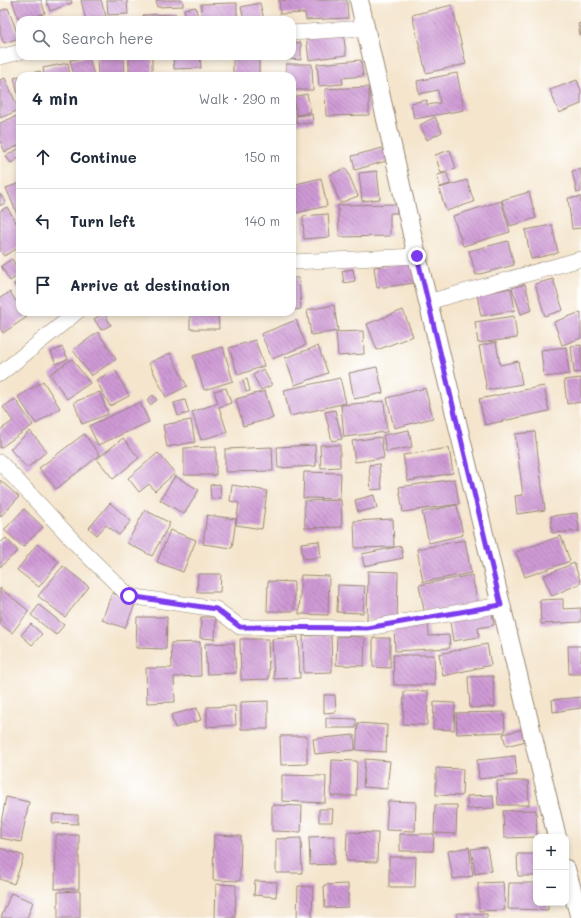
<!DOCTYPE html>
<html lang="en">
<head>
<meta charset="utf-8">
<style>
  :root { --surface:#fff; --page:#f2f2f3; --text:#1f2937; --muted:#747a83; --line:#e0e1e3 }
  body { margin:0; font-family:Mali,sans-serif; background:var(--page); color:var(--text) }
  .controls { position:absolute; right:12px; bottom:12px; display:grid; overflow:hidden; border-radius:8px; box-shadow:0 2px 6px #0003 }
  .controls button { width:36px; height:36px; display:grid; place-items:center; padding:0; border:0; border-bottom:1px solid var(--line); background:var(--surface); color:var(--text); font:20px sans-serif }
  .stop { position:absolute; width:12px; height:12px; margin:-9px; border:3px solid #7c3aed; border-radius:50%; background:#fff }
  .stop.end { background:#7c3aed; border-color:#fff; box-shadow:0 1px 4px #0008 }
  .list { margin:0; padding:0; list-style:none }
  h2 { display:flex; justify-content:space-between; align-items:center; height:52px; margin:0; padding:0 16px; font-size:17px }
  h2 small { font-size:13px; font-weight:400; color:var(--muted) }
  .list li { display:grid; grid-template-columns:26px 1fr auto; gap:12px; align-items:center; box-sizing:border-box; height:64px; padding:0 16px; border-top:1px solid var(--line) }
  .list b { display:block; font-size:15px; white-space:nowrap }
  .list em { font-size:13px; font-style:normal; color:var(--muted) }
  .icon { flex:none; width:22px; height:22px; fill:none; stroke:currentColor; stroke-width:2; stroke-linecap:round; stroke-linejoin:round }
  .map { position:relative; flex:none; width:581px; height:918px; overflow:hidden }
  .search { position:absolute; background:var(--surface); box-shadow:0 2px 6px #0003; left:16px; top:16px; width:280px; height:44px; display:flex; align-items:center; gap:10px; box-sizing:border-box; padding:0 14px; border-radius:12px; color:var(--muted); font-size:15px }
  .panel { position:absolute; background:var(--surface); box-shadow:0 2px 6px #0003; left:16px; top:72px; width:280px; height:244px; border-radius:12px }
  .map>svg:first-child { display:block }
  .building { fill:url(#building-back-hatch) }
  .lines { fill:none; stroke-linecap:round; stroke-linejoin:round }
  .minor-casing { stroke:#988875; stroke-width:16 }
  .tertiary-casing { stroke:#988875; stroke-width:20 }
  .minor { stroke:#fff; stroke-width:15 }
  .tertiary { stroke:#fff; stroke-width:18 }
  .route { stroke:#7c3aed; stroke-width:5 }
</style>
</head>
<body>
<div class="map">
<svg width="581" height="918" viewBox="0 0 581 918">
  <defs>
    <pattern id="building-back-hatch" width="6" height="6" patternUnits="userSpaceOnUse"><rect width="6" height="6" fill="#cf9ad5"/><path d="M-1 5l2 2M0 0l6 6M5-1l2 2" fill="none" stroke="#a97eac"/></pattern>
  </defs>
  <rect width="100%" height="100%" fill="#fff"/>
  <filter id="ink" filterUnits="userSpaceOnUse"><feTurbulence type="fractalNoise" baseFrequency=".025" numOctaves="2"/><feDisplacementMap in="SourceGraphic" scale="8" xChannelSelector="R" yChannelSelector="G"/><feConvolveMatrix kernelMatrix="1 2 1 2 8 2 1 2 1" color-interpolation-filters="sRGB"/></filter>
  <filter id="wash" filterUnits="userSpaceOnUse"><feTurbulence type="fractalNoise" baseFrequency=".012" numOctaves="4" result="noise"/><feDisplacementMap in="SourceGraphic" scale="16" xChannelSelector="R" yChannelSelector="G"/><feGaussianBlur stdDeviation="0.9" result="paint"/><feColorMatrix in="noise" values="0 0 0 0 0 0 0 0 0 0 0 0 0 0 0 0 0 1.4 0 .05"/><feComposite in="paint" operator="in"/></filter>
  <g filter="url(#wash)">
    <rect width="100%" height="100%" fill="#f4e5cc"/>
    <g id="blocks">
      <g class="building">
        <path d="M12,0h29l4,13 -20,7h-6z"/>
        <path d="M46,0h25l1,3 -22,8z"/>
        <path d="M81,0h20l5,16 -20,4z"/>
        <path d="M107,0h20l1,14 -20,1z"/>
        <path d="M156,0h27v6l-26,1z"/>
        <path d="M279,0h68l1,18 -42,2 -1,-7 -25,1z"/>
        <path d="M237,3v17h-35l-1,-16z"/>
        <path d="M260,3l4,17h-20l-3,-13z"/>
        <path d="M452,5l14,59 -40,9 -14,-58z"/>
        <path d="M196,7l2,13h-12l-2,-11z"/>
        <path d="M8,8l11,30 -15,5 -4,-9v-23z"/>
        <path d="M176,14v6h-32l-1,-5z"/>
        <path d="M581,23v12h-1l-2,-11z"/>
        <path d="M343,30l3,25 -37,5 -3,-24z"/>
        <path d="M292,42l9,1v17l-14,-1v-3h5z"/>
        <path d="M89,56l5,20h-20l-4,-16z"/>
        <path d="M97,56h27l1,20h-27z"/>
        <rect x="129" y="56" width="23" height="20"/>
        <path d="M173,56h27l1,12 -27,1z"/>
        <rect x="233" y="56" width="26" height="20"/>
        <path d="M361,60l2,16 -21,2 1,6 -24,2 -2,-22z"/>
        <path d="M68,63l2,13h-26l-1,-8z"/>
        <path d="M286,64h26l1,26h-21v-14h-6z"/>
        <path d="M40,71l2,5h-20v-1z"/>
        <path d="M457,73l7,37 -50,9 -3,-16 16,-3v5l13,-2 -2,-13 -19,4 -2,-13z"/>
        <path d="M20,76v23h-1l-5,-21z"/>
        <path d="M5,78l14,32 -19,8v-38z"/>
        <path d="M577,80l4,10v14l-22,9 -9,-23z"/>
        <path d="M369,87v28l-43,1 -1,-27z"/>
        <path d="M307,94l4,18 -14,3 -4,-18z"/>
        <path d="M312,114l1,9 -16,1 -1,-8z"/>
        <path d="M19,115l1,30 -15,7 -5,-11v-18z"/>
        <path d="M435,117l7,15 -15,8 -7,-15z"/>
        <path d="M390,146l3,13 -38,11 -3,-14z"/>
        <path d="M20,148v9l-9,6 -5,-7z"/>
        <path d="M450,150l6,19 -15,4 -6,-18z"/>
        <path d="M346,168l12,28 -18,7 -11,-28z"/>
        <path d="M581,169v23l-4,1 -5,-22z"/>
        <path d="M377,171l3,28 -18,2 -3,-28z"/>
        <path d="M447,173l3,11 -10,3 -3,-12z"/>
        <path d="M321,178l6,28 -31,7 -4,-17v-11z"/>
        <path d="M467,180l7,22 -28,9 -7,-23z"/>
        <path d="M20,183v33h-2l-12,-28z"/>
        <path d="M529,192l7,26 -26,8 -8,-26z"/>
        <path d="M0,194l6,8 -6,4z"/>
        <path d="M581,197v31l-9,1 -4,-31z"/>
        <path d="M501,201l9,31 -47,14 -10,-30z"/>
        <path d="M396,204l1,9h-7v23l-51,1 -1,-32z"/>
        <path d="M7,207l13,22v18l-16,9 -4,-6v-39z"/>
        <path d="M328,214l2,23 -26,2 -1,-23z"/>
        <path d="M552,225l6,28 -27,6 -6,-29z"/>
        <path d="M508,241l6,24 -38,10 -7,-24z"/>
        <path d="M12,259l8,15 -10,7 -9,-15z"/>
        <path d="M413,262l2,21 -38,5 -3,-21z"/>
        <path d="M353,269l2,12 -11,2 -2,-12z"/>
        <path d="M292,278h7l2,31 -9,1z"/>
        <path d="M553,279l10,31 -18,6 -10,-32z"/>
        <path d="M20,281v12l-6,-9z"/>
        <path d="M525,284l7,26 -11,4 -9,-26z"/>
        <path d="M511,288l4,22 -34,6 -4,-21z"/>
        <path d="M10,292l10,15v5h3l4,5 -24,16 -3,-5v-30z"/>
        <path d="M334,305l4,26 -27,4 -4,-25z"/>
        <path d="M403,310l10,26 -36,14 -10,-26z"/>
        <path d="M190,312h28l1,17h-29z"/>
        <path d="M581,312v26l-19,7 -8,-23z"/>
        <path d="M104,313l7,12 -10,5 -7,-11z"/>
        <path d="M514,316l3,22 -39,5 -3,-21z"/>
        <path d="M296,320l10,25 -34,14 -11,-25z"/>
        <path d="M363,331l1,23 -26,2 -2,-24z"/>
        <path d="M98,332l18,27 -25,17 -18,-26z"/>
        <path d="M255,340l9,26 -26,9 -9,-27z"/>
        <path d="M496,342l4,23 18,-4 4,23 -35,6 -8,-44z"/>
        <path d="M581,345v27l-7,1 -3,-27z"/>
        <path d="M318,346l10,27 -33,12 -10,-27z"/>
        <path d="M62,347l6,12 -12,5 -5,-12z"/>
        <path d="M223,347l10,34 -29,9 -11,-34z"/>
        <path d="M566,347l3,27 -25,3 -3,-27z"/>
        <path d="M170,353l17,33 -21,11 -17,-34z"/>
        <path d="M72,359l18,24 -23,16 -17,-25z"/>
        <path d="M377,367l6,26 -29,6 -5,-26z"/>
        <path d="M263,369l9,16 -11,5 -8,-15z"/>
        <path d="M115,370l14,26 -19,10 -14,-26z"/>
        <path d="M340,378l6,25 -56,13 -6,-26z"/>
        <path d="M581,378v24l-14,2 -3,-24z"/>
        <path d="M247,379l3,12 -4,1 -3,-12z"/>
        <path d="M43,381l17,27 -24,16 -18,-27z"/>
        <path d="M544,386l5,25 -64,14 -6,-26z"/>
        <path d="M226,388l5,15 -12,4 8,25 -26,8 -9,-28 26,-9 -4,-12z"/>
        <path d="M425,388l8,30 -39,10 -7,-30z"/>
        <path d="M265,391l8,27 -30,8 -7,-27z"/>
        <path d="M100,392l8,22 -26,10 -8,-22z"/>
        <path d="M153,395l4,5 -7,5 -3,-5z"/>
        <path d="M15,399l18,26 -33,23v-18l13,-9 -10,-14z"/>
        <path d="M185,400l4,13 -11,3 -4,-13z"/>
        <path d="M384,401l3,31 -43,5 -3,-32z"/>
        <path d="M140,402l9,20 -51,23 -9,-19z"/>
        <path d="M335,410l7,29 -10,2 -7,-29z"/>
        <path d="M191,420l4,22 -28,5 -4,-22z"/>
        <path d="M409,430l3,17 -26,5 -3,-17z"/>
        <path d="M30,431l17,20 -20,17 -17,-19z"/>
        <path d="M535,432l10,78 -28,4 -2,-18 8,-1 -8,-61z"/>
        <path d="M84,434l16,21 -44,34 -17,-21z"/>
        <path d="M381,437l3,21 -29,4 -3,-21z"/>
        <path d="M123,438l16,20 -26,21 -16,-20z"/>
        <path d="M315,445l1,21 -38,2 -1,-21z"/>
        <path d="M320,445h20v22l-19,1z"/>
        <path d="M216,447v28h-32v-27z"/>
        <path d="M272,447l1,24 -48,1v-23z"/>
        <path d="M449,448l4,25 -45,8 -5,-26z"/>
        <path d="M158,453l17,20 -20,18 -6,-7 -10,8 -11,-14z"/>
        <path d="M379,464l3,25 -11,1 -2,-25z"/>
        <path d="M304,472l37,1 -1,26 -37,-1z"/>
        <path d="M175,476l24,14 -15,24 -24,-14z"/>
        <path d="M455,479l4,25 -56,8 -4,-25z"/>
        <path d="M0,480l19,17 -19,20z"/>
        <path d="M220,484l1,14 -10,1 -1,-14z"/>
        <path d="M232,485l35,6 -5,38 -26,-4 3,-22 -9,-2z"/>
        <path d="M374,495l3,13 -19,4 -3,-12z"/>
        <path d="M341,500l1,27 -37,1 -1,-27z"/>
        <path d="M110,503l21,18 -12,14 -13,-10 -9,10 -8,-7z"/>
        <path d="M457,505l6,30 -34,8 -7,-31z"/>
        <path d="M24,509l19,18 -20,20 -19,-17z"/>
        <path d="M145,510l25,13 -18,33 -25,-13z"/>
        <path d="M577,513l2,18 -27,2 -1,-17z"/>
        <path d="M207,515l29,4 -4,29 -29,-4z"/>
        <path d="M393,519l1,28 -39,1 -1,-27z"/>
        <path d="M170,530l26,10 -13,32 -26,-10z"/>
        <path d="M561,536l9,25 -45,16 -9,-25z"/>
        <path d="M6,538l12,13 -18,16v-24z"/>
        <path d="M465,540l6,33 -48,9 -6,-33z"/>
        <path d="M319,541l2,16 -18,2 -2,-16z"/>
        <path d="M37,544l22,18 -20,25 -22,-17z"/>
        <path d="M401,546l2,12 -39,8 -2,-12z"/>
        <path d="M574,563l7,20 -29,13 -9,-20z"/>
        <path d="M63,566l26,21 -24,30 -27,-21z"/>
        <path d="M368,571l30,1 -1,49 -30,-1z"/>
        <path d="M198,574h23l-1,18h-23z"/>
        <path d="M301,575l28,1 -1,39 -29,-1z"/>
        <path d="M472,575l6,30 -53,10 -6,-30z"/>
        <path d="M268,581l26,1v29h-27z"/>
        <path d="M338,585l27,1 -2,27 -26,-1z"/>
        <path d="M0,588l29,23 -17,22 -12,-9z"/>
        <path d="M112,593l24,9 -11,26 -23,-8z"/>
        <path d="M563,599v10l18,-1v14l-40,2 -1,-24z"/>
        <path d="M39,605l25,20 -8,10 -25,-20z"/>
        <path d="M491,607l3,18 -16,3 1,9 -26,4 -4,-26z"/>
        <path d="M137,617h30l-1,32 -30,-1z"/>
        <path d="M201,617h15l-1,22 -15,-1z"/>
        <path d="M428,623l1,13 20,-1 1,13 -55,3 -1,-26z"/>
        <path d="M31,624l11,10 -10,11 -11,-10z"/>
        <path d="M331,635l1,37 -28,1 -1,-37z"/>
        <path d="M337,636l28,1 -1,29 -28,-1z"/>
        <path d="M298,637l2,41 -26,1 -2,-40z"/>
        <path d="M373,638h17v30l-17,-1z"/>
        <path d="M240,639h28l1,40 -28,1z"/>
        <path d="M200,642l1,34 -27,1 1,25 -28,1 -1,-35h26l-1,-25z"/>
        <path d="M234,643l2,30 -29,1 -2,-30z"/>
        <path d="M487,644l4,21 -48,11 -4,-22z"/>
        <path d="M568,646h13v28h-12z"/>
        <path d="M393,655h41l1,30h-41z"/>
        <path d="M493,676l2,31 -25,1 -2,-31z"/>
        <path d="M404,691h24l-1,34 -24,-1z"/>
        <path d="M324,695h11l1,17 -12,1z"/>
        <path d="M581,697v11l-28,4 -1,-12z"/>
        <path d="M268,701v28h-27v-27z"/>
        <path d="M434,702l21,1 -1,27 -21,-1z"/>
        <path d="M235,706l1,19 -29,2v-20z"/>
        <path d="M197,708l4,12 -26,8 -4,-13z"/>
        <path d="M504,712l1,20 -48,2 -1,-21z"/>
        <path d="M326,718l30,1v9h-30z"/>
        <path d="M358,723l29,2 -1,27 -30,-2z"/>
        <path d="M523,729l3,12 -20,5 -3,-12z"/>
        <path d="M354,735l1,15 -40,4 -2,-15z"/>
        <path d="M280,736h27v28l-26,1z"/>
        <path d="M515,756l2,19 -38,4 -2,-19z"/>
        <path d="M365,759l25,2 -3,28 -24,-2z"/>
        <path d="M332,760l25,1 -1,35h-25z"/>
        <path d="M436,768l27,1 -1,27 -26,-1z"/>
        <path d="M282,775l44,1 -1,27 -43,-2z"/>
        <path d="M497,781h31l1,24h-31z"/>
        <path d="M493,795l1,13 -27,1v-13z"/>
        <path d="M6,797l23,5 -8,40 -21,-4v-11z"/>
        <path d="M388,801l28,1 -1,29 -29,-1z"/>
        <path d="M272,805l30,1 -1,26 -29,-1z"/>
        <path d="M435,805h22l-1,29 -22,-1z"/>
        <path d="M319,809h14l-1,13h-13z"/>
        <path d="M536,810l1,27 -33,1 -1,-27z"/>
        <path d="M53,814l25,1v9l-26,-1z"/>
        <path d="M347,832l31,1 -1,29 -31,-1z"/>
        <path d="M400,834h34l-1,17h-33z"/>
        <path d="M56,835h23v54h-24z"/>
        <path d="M214,835l27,1 -1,45 -27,-1z"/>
        <path d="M334,836v28l-24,1 -1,-28z"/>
        <path d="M301,838l1,35h-26v-34z"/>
        <path d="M469,847l4,29 -20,3 -5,-28z"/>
        <path d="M487,847l4,24 -16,3 -4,-25z"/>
        <path d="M0,848l24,8 -10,28 -14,-5z"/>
        <path d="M517,854h19v22h-18z"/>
        <path d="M389,857h27l-1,30h-26z"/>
        <path d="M255,881l22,1 -1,15 -22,-2z"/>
        <path d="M503,882l2,28 -26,1 -1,-28z"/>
        <path d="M509,883h27v20h12v7l-40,-1z"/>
        <path d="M216,884l20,1 -1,33h-20z"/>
        <path d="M348,884v23l-23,1 -1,-23z"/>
        <path d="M298,886l15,1 -1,31h-15z"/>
        <path d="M80,891v27h-22v-26z"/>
        <path d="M11,893l22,9 -6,16h-26z"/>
        <path d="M457,913l30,1v4h-30z"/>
      </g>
    </g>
  </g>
  <g filter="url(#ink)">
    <use href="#blocks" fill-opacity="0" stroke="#988875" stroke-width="1"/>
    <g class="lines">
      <g class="minor-casing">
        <g id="minor">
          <path d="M292,33l73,-5"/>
          <path d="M0,57l20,-5"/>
          <path d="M292,262l125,-6"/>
          <path d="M428,302l153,-43"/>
          <path d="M0,374l77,-62"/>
          <path d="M0,462l81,87 48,47 87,13 24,18 127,1 134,-23"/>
        </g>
      </g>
      <g class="tertiary-casing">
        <g id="tertiary">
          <path d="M359,0l58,256 140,581"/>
          <path d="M566,869l14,49"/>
        </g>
      </g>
      <use href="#minor" class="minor"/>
      <use href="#tertiary" class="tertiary"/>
    </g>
  </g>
  <g class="lines" filter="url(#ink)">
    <path class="route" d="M129,596l87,13 24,18 127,1 134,-23 -84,-349"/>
  </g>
</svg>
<div class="controls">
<button>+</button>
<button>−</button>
</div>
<div class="stop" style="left:129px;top:596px"></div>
<div class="stop end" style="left:417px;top:256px"></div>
<div class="search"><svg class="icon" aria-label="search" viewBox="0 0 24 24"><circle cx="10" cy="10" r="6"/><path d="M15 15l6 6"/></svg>Search here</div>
<section class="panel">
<h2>4 min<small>Walk · 290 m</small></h2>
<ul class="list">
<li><svg class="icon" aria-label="ahead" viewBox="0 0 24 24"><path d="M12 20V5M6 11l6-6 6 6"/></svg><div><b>Continue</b></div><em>150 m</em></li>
<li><svg class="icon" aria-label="left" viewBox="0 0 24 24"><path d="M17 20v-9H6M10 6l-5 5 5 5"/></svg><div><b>Turn left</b></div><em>140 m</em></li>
<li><svg class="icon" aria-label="arrive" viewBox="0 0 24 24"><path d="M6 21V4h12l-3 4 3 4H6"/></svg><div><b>Arrive at destination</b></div></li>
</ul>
</section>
</div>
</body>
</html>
